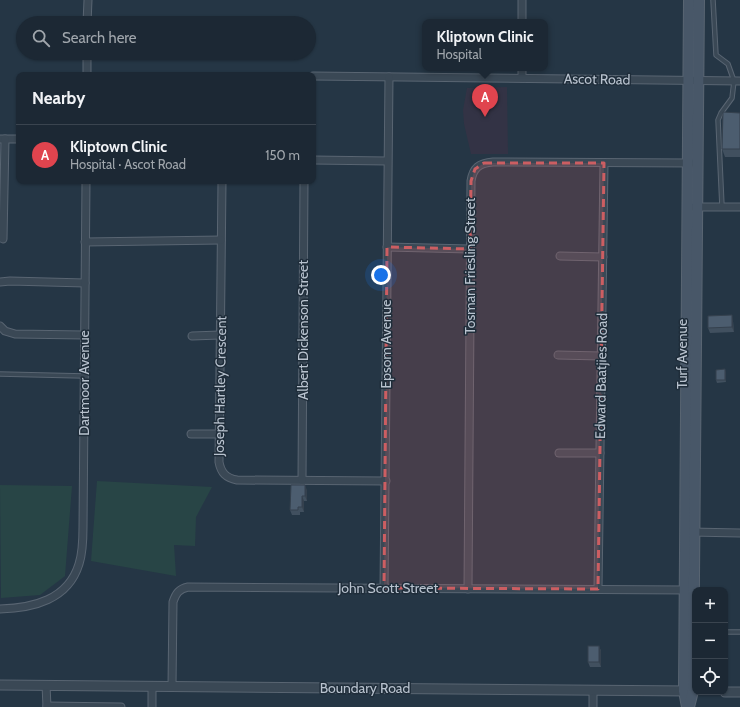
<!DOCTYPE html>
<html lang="en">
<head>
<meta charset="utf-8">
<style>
  :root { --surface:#1c2834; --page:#293440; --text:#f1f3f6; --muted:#a0a6ac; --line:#3a444f; --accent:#95b2f1 }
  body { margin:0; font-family:Cabin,sans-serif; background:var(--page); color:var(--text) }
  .controls { position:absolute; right:12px; bottom:12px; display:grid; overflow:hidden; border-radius:8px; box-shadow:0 1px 3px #0004 }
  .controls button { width:36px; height:36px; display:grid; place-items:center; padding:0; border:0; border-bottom:1px solid var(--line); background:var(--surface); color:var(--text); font:20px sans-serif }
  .you { position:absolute; left:381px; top:275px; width:14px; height:14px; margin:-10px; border:3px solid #fff; border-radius:50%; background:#1a73e8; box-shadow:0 0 0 6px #1a73e833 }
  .badge { display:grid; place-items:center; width:26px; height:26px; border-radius:50%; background:var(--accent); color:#fff; font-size:13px; font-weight:700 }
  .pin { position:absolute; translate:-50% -33px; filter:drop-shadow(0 1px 2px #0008) }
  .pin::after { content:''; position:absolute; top:21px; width:14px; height:12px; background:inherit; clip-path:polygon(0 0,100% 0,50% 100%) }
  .popup { position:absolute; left:422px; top:19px; width:126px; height:52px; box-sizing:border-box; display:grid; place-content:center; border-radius:8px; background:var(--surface); filter:drop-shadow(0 1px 3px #0005); font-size:13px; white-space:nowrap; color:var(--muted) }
  .popup b { font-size:15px; color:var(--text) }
  .popup::after { content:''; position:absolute; left:50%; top:100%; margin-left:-8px; border:8px solid transparent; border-top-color:var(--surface) }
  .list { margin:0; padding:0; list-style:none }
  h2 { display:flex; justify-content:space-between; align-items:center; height:52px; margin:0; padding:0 16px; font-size:17px }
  h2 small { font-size:13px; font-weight:400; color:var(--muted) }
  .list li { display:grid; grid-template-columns:26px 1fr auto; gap:12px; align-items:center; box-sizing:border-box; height:60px; padding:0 16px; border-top:1px solid var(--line) }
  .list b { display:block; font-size:15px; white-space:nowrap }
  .list p { margin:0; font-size:13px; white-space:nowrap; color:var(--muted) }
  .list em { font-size:13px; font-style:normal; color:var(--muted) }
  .icon { flex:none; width:22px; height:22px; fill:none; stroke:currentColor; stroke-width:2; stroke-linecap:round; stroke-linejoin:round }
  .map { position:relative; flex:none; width:740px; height:707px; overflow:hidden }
  .search { position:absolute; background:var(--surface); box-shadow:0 1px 3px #0004; left:16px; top:16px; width:300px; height:44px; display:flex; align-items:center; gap:10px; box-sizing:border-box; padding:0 14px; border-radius:22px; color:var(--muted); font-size:15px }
  .panel { position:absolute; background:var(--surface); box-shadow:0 1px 3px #0004; left:16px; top:72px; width:300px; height:112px; border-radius:8px }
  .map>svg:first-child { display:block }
  .medical { fill:#333345 }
  .green { fill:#284546 }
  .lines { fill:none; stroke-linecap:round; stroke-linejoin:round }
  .service-casing { stroke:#596572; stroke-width:5.5 }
  .minor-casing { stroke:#596572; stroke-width:9 }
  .tertiary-casing { stroke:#596572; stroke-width:11 }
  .secondary-casing { stroke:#596572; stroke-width:12 }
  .service { stroke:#3a4855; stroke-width:3.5 }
  .minor { stroke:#3a4855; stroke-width:7 }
  .tertiary { stroke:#3a4855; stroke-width:9 }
  .secondary { stroke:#485768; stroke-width:10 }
  .wall { fill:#41505f }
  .shaded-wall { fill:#35414e }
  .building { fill:#4c5d6f; stroke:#35414e }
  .marked { fill:#cc5e62; fill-opacity:0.2; stroke:#cc5e62; stroke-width:3; stroke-dasharray:8 5; stroke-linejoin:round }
  .labels { text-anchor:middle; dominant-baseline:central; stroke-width:3; stroke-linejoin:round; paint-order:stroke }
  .street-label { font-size:14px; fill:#b8c2ce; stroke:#1f2d3a }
</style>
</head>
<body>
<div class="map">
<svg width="740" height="707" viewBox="0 0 740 707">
  <rect width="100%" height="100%" fill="#253645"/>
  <path class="medical" d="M507 87 508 154H471L464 124 463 110 467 88Z"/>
  <g class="green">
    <path d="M97 481 212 487 196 517 195 546 174 545 176 576 91 561Z"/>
    <path d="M0 485 72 486 65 576 40 595 1 598Z"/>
  </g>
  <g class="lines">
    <g class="service-casing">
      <g id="service">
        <path d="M713 0 716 55 728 64 734 81 732 98 721 113 718 120 722 207"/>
        <path d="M0 374 84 376"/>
        <path d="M725 632H740"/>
      </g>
    </g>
    <g class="minor-casing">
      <g id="minor">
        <path d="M522 0V22"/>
        <path d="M87 23 88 0"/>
        <path d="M522 68V78"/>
        <path d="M87 75V53"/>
        <path d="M313 76 740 81"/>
        <path d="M0 139H19"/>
        <path d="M313 160 387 161"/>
        <path d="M222 181 219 462C221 473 226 478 237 480L386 481"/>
        <path d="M694 207H740"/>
        <path d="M3 239 5 139"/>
        <path d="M85 242 221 240"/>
        <path d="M387 247 470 249"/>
        <path d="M560 256 603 257"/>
        <path d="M0 282 10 281 85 283"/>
        <path d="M0 326 5 331 15 334 84 335"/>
        <path d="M192 336 220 335"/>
        <path d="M558 355 601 356"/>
        <path d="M191 434H219"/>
        <path d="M559 453H600"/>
        <path d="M302 480 304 181"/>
        <path d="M691 532 740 533"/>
        <path d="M384 588 389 77"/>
        <path d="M468 589 471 181C473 168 479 163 493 162L692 163"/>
        <path d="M598 589 604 163"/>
        <path d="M0 609C33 608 68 600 79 564 83 552 83 539 83 527L86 181"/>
        <path d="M46 685 47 707"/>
        <path d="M152 686V707"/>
        <path d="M172 686 173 602C176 593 179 589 188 587L689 590"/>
        <path d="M593 690V707"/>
        <path d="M47 706 121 707"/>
      </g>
    </g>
    <g class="tertiary-casing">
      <g id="tertiary">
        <path d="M0 685 691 691"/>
        <path d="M725 692H740"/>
      </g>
    </g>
    <g class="secondary-casing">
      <g id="secondary">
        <path d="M687 707 684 691 689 0"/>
        <path d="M689 707 693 691 699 0"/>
      </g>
    </g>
    <use href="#service" class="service"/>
    <use href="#minor" class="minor"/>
    <use href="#tertiary" class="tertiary"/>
    <use href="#secondary" class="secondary"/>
  </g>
  <g class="wall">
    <path d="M740 113V157H725L722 149Z"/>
    <path d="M733 321 734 332 710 333 708 328Z"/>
    <path d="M726 372V382L717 383 716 380Z"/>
    <path d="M307 490V501H304V512H300V515H292L290 510Z"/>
    <path d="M599 646 601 651V667H590L588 662Z"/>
  </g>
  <g class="shaded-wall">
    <path d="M732 315 733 321 734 332 732 327Z"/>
    <path d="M725 369 726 372V382L725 380Z"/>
    <path d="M305 485 307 490V501L305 496Z"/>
    <path d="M302 496 304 501V512L302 507Z"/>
    <path d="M599 646 601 651V667L599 662Z"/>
  </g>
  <g class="building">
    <path d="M723 112 740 113V149H722Z"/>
    <path d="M732 315V327L708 328V316Z"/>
    <path d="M725 369V380H716V370Z"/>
    <path d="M291 485H305V496H302V507H298V510H290Z"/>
    <rect x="588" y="646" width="11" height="16"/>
  </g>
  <path class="marked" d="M484 163H604L598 589 384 588 387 247 470 249 471 181 475 169Z"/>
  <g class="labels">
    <g class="street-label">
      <text transform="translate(597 79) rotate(1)">Ascot Road</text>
      <text transform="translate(470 266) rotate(-90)">Tosman Friesling Street</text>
      <text transform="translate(303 330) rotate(-90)">Albert Dickenson Street</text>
      <text transform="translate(386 344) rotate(-90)">Epsom Avenue</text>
      <text transform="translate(682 354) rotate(-90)">Turf Avenue</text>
      <text transform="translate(601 376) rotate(-89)">Edward Baatjies Road</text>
      <text transform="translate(84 383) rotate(-90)">Dartmoor Avenue</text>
      <text transform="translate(220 386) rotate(-89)">Joseph Hartley Crescent</text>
      <text x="388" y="588">John Scott Street</text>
      <text x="365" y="688">Boundary Road</text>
    </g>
  </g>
</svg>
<div class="controls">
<button>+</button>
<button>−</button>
<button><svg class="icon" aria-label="locate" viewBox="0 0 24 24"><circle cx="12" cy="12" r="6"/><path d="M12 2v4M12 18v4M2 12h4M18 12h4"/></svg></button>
</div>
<div class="you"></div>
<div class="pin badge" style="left:485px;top:117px;background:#e0444e">A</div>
<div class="popup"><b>Kliptown Clinic</b>Hospital</div>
<div class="search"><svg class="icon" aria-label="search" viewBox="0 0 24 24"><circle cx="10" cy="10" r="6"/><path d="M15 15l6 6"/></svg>Search here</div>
<section class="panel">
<h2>Nearby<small></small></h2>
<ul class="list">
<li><span class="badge" style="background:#e0444e">A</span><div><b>Kliptown Clinic</b><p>Hospital · Ascot Road</p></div><em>150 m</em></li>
</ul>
</section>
</div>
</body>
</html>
